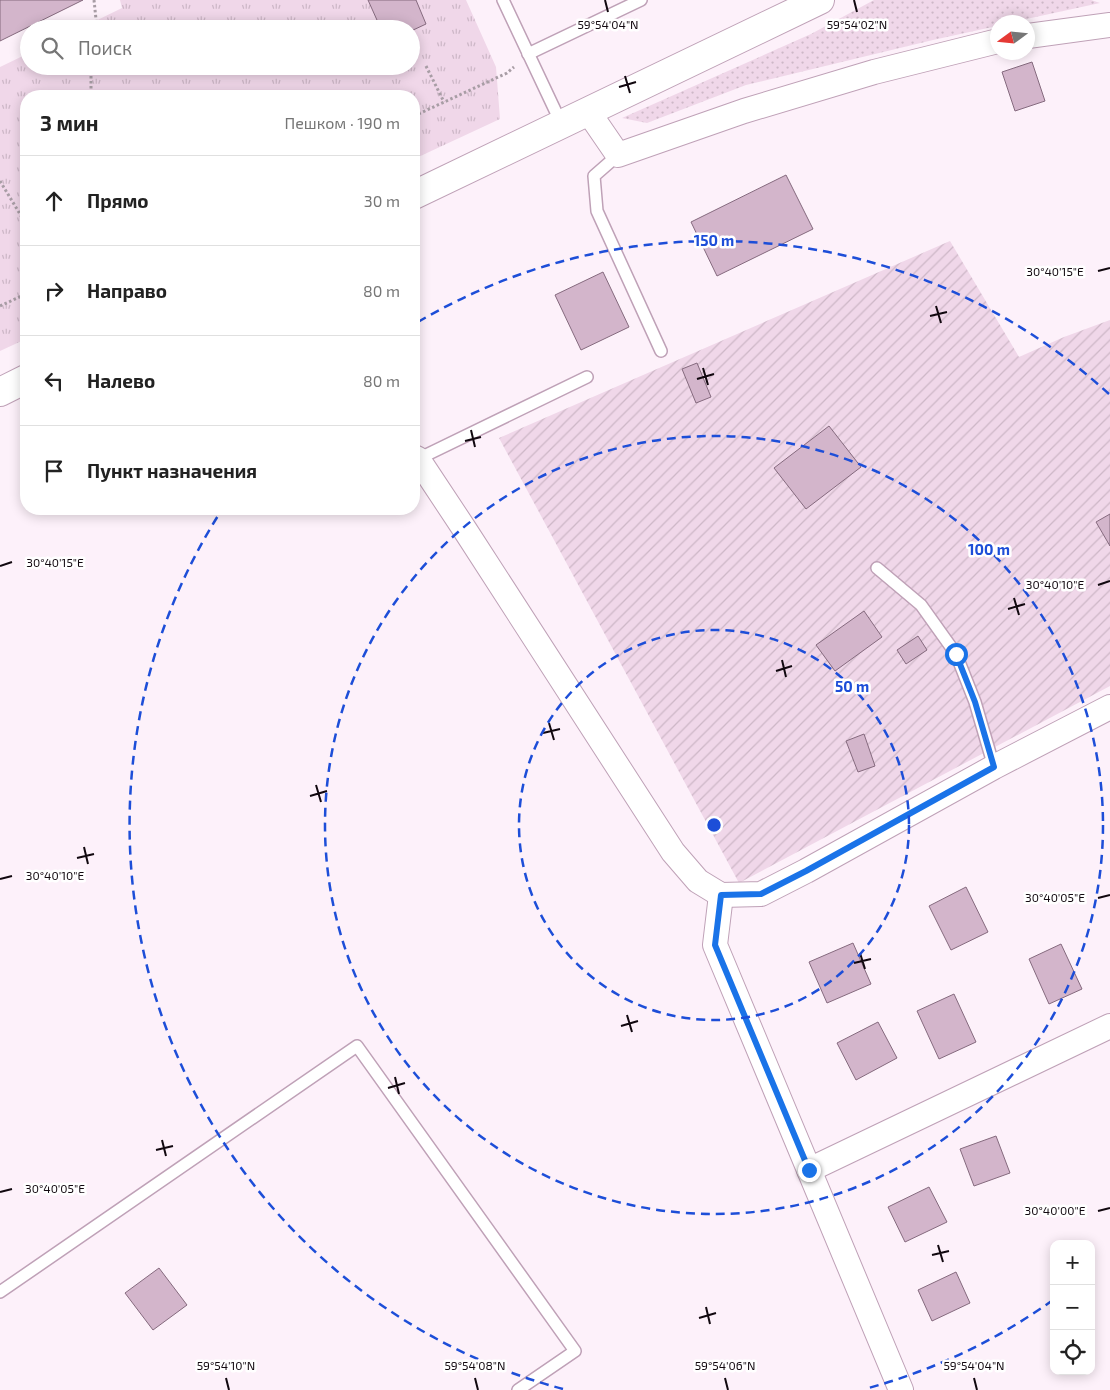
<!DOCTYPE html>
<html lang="ru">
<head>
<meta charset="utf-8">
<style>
  :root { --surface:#fff; --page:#f2f2f2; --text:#222; --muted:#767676; --line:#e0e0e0 }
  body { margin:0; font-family:"Exo 2",sans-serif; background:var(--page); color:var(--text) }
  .controls { position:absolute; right:15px; bottom:15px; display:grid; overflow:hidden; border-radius:10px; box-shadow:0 2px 12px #0003 }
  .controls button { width:45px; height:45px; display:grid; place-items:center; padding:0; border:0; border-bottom:1px solid var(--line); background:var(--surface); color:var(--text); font:25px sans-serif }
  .compass { position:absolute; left:990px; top:15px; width:45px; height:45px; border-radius:50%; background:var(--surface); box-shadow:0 2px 12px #0003; rotate:255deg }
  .stop { position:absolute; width:15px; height:15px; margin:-11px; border:4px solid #1a73e8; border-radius:50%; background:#fff }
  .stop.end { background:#1a73e8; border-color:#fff; box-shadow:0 1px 5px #0008 }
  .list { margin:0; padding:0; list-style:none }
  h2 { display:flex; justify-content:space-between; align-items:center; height:65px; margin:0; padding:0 20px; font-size:21px }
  h2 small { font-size:16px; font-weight:400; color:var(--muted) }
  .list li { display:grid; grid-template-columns:32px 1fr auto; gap:15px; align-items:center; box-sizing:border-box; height:90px; padding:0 20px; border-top:1px solid var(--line) }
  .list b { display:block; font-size:19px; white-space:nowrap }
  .list em { font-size:16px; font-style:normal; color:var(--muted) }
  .icon { flex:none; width:28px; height:28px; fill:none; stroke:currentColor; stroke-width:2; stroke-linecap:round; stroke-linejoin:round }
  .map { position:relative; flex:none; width:1110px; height:1390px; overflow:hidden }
  .search { position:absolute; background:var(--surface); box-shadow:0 2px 12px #0003; left:20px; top:20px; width:400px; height:55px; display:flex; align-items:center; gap:12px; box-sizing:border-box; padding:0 18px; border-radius:28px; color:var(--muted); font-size:19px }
  .panel { position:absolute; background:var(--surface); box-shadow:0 2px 12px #0003; left:20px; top:90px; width:400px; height:425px; border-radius:20px }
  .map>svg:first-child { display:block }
  .grass { fill:url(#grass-dots) }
  .park { fill:url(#park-tufts) }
  .garden { fill:url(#garden-furrows) }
  .building { fill:#d3b5cb; stroke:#856a7e }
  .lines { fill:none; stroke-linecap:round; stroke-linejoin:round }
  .service-casing { stroke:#bfa1b7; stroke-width:14 }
  .minor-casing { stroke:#bfa1b7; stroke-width:26 }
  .secondary-casing { stroke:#bfa1b7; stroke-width:30 }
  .path { stroke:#a89da5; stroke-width:3; stroke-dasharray:2.5 2.5; stroke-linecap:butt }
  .service { stroke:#fff; stroke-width:11 }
  .minor { stroke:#fff; stroke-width:24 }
  .secondary { stroke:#fff; stroke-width:28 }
  .route { stroke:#1a73e8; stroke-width:6 }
  .ticks { fill:none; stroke:#11080f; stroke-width:2 }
  .ring { fill:none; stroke:#1d4ed8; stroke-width:2.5; stroke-dasharray:9 6 }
  .ticks-label { font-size:12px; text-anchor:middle; fill:#11080f; stroke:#fff; stroke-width:5; stroke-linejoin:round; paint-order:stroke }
  .centre { fill:#1d4ed8; stroke:#fff; stroke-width:2.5 }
  .ring-label { font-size:15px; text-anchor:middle; font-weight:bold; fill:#1d4ed8; stroke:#fff; stroke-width:5; stroke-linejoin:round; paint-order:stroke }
</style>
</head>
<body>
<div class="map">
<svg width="1110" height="1390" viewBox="0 0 1110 1390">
  <defs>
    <pattern id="grass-dots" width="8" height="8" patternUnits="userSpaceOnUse" patternTransform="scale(1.25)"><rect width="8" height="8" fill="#f0d7e9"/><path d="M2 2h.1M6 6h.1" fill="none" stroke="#cdb7c7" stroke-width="1.8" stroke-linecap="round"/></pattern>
    <pattern id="park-tufts" width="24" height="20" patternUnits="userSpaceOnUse" patternTransform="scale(1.25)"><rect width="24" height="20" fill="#f0d7e9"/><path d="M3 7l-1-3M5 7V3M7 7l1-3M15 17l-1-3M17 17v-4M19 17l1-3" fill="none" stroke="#cdb7c7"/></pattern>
    <pattern id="garden-furrows" width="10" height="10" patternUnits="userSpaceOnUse" patternTransform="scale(1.25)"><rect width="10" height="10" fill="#f0d7e9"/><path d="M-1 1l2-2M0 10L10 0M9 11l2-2" fill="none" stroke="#cdb7c7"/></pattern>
  </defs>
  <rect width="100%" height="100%" fill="#fdf1fa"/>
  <path class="grass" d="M874 0H1091L1100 3 1012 22H998L997 26 933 40 746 85 647 123 622 118 811 34Z"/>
  <path class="park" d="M120 0H466L496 67 500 119 414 159V96H26V339L0 351V67L29 53V66H411V29H79L122 8Z"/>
  <path class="garden" d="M950 241 1019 357 1064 337 1110 320V686L739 883 499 438Z"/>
  <g class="building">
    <path d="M0 0H83L0 41Z"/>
    <path d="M368 0H416L426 24 411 31V29H381Z"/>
    <path d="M1032 62 1045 101 1015 111 1002 72Z"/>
    <path d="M786 175 813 229 717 276 691 222Z"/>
    <path d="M603 272 629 327 581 350 555 295Z"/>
    <path d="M697 363 711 397 696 403 682 369Z"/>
    <path d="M829 426 861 467 806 509 774 468Z"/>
    <path d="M1110 514V546L1096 522Z"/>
    <path d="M864 611 882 637 835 671 816 645Z"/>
    <path d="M918 636 927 650 906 664 897 650Z"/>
    <path d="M864 734 875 766 858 772 846 741Z"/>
    <path d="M966 887 988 932 951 950 929 906Z"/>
    <path d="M853 943 871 984 827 1003 809 962Z"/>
    <path d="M1061 944 1082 989 1049 1004 1029 959Z"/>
    <path d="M954 994 976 1042 939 1059 917 1011Z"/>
    <path d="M878 1022 897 1058 856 1080 837 1043Z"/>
    <path d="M996 1136 1010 1173 974 1186 960 1149Z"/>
    <path d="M929 1187 947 1222 905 1242 888 1207Z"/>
    <path d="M159 1268 187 1305 153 1330 125 1293Z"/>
    <path d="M956 1272 970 1303 932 1321 918 1290Z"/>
  </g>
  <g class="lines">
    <g class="service-casing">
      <g id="service">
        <path d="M503 0 562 125"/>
        <path d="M528 54 641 0"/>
        <path d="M618 155 594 176 597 211 661 351"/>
        <path d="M418 459 587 377"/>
        <path d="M877 568 921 605 956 654 975 702 994 767"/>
        <path d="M0 1292 357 1046 575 1351 518 1390"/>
      </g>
    </g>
    <g class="minor-casing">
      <g id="minor">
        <path d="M1028 36 1110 25"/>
        <path d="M590 111 594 120 618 155 744 111 874 72 998 41"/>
        <path d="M414 457 418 459 465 530 673 852 698 881 721 895 761 894 806 871 994 767 1110 707"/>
        <path d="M721 895 715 945 901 1390"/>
        <path d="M809 1170 1110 1026"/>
      </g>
    </g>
    <g class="secondary-casing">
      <g id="secondary">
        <path d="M414 195 820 0"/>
        <path d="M0 392 26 379"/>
      </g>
    </g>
    <g class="path">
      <path d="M94 0 97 29"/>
      <path d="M91 66V96"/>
      <path d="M426 66 444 102"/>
      <path d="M414 116 507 73 514 67"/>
      <path d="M0 181 26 224"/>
      <path d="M0 306 26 294"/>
    </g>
    <use href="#service" class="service"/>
    <use href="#minor" class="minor"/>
    <use href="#secondary" class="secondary"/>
  </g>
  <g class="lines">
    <path class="route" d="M809 1170 715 945 721 895 761 894 806 871 994 767 975 702 956 654"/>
  </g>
  <path class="ticks" d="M605 0 608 12M854 0 857 12M625 76 630 93M619 87 636 82M1098 271 1110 268M936 306 941 323M930 316 947 312M703 368 708 385M697 379 714 374M471 430 475 447M465 441 481 437M0 566 12 562M1098 585 1110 581M1014 598 1019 615M1008 609 1025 604M782 660 786 677M776 671 792 666M549 723 554 740M543 733 560 729M316 785 321 802M310 796 327 791M84 847 88 864M77 858 94 854M0 879 12 876M1098 898 1110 895M860 953 865 969M854 963 871 959M627 1015 632 1032M621 1026 638 1021M395 1077 399 1094M388 1088 405 1083M162 1140 166 1156M156 1150 173 1146M0 1192 12 1189M1098 1211 1110 1208M938 1245 943 1262M932 1255 949 1251M706 1307 710 1324M699 1318 716 1313M226 1378 229 1390M475 1378 478 1390M725 1378 728 1390M974 1378 977 1390"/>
  <g class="ring">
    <circle cx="714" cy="825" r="195"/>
    <circle cx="714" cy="825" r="389"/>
    <path d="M1053 1300A584 584 0 0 1 865 1389M563 1389A584 584 0 0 1 221 511M418 322A584 584 0 0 1 1109 394"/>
  </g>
  <g class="ticks-label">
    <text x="608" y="29">59°54'04"N</text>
    <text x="857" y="29">59°54'02"N</text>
    <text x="1055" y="276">30°40'15"E</text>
    <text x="55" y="567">30°40'15"E</text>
    <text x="1055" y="589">30°40'10"E</text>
    <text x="55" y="880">30°40'10"E</text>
    <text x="1055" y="902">30°40'05"E</text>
    <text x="55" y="1193">30°40'05"E</text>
    <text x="1055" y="1215">30°40'00"E</text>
    <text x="226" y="1370">59°54'10"N</text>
    <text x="475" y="1370">59°54'08"N</text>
    <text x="725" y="1370">59°54'06"N</text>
    <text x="974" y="1370">59°54'04"N</text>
  </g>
  <circle cx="714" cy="825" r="8" class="centre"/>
  <g class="ring-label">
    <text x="714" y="246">150 m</text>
    <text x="989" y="555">100 m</text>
    <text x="852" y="692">50 m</text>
  </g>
</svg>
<div class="controls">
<button>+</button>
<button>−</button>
<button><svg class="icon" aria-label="locate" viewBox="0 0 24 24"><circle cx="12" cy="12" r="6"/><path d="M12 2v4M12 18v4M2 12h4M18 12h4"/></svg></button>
</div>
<svg class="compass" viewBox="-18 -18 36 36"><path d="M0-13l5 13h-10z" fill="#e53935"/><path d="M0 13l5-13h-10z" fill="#767676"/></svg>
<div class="stop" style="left:956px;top:654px"></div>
<div class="stop end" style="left:809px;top:1170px"></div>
<div class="search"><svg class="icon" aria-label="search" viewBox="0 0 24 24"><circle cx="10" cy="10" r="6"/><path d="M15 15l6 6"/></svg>Поиск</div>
<section class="panel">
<h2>3 мин<small>Пешком · 190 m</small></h2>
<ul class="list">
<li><svg class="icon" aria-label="ahead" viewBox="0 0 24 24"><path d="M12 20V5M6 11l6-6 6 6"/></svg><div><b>Прямо</b></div><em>30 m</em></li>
<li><svg class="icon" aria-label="right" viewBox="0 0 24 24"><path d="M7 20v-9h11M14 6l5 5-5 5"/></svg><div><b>Направо</b></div><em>80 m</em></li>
<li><svg class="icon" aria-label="left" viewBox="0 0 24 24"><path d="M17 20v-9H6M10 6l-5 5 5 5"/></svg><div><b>Налево</b></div><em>80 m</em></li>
<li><svg class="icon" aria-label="arrive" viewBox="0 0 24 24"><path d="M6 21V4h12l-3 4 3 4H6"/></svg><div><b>Пункт назначения</b></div></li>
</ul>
</section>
</div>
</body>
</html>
